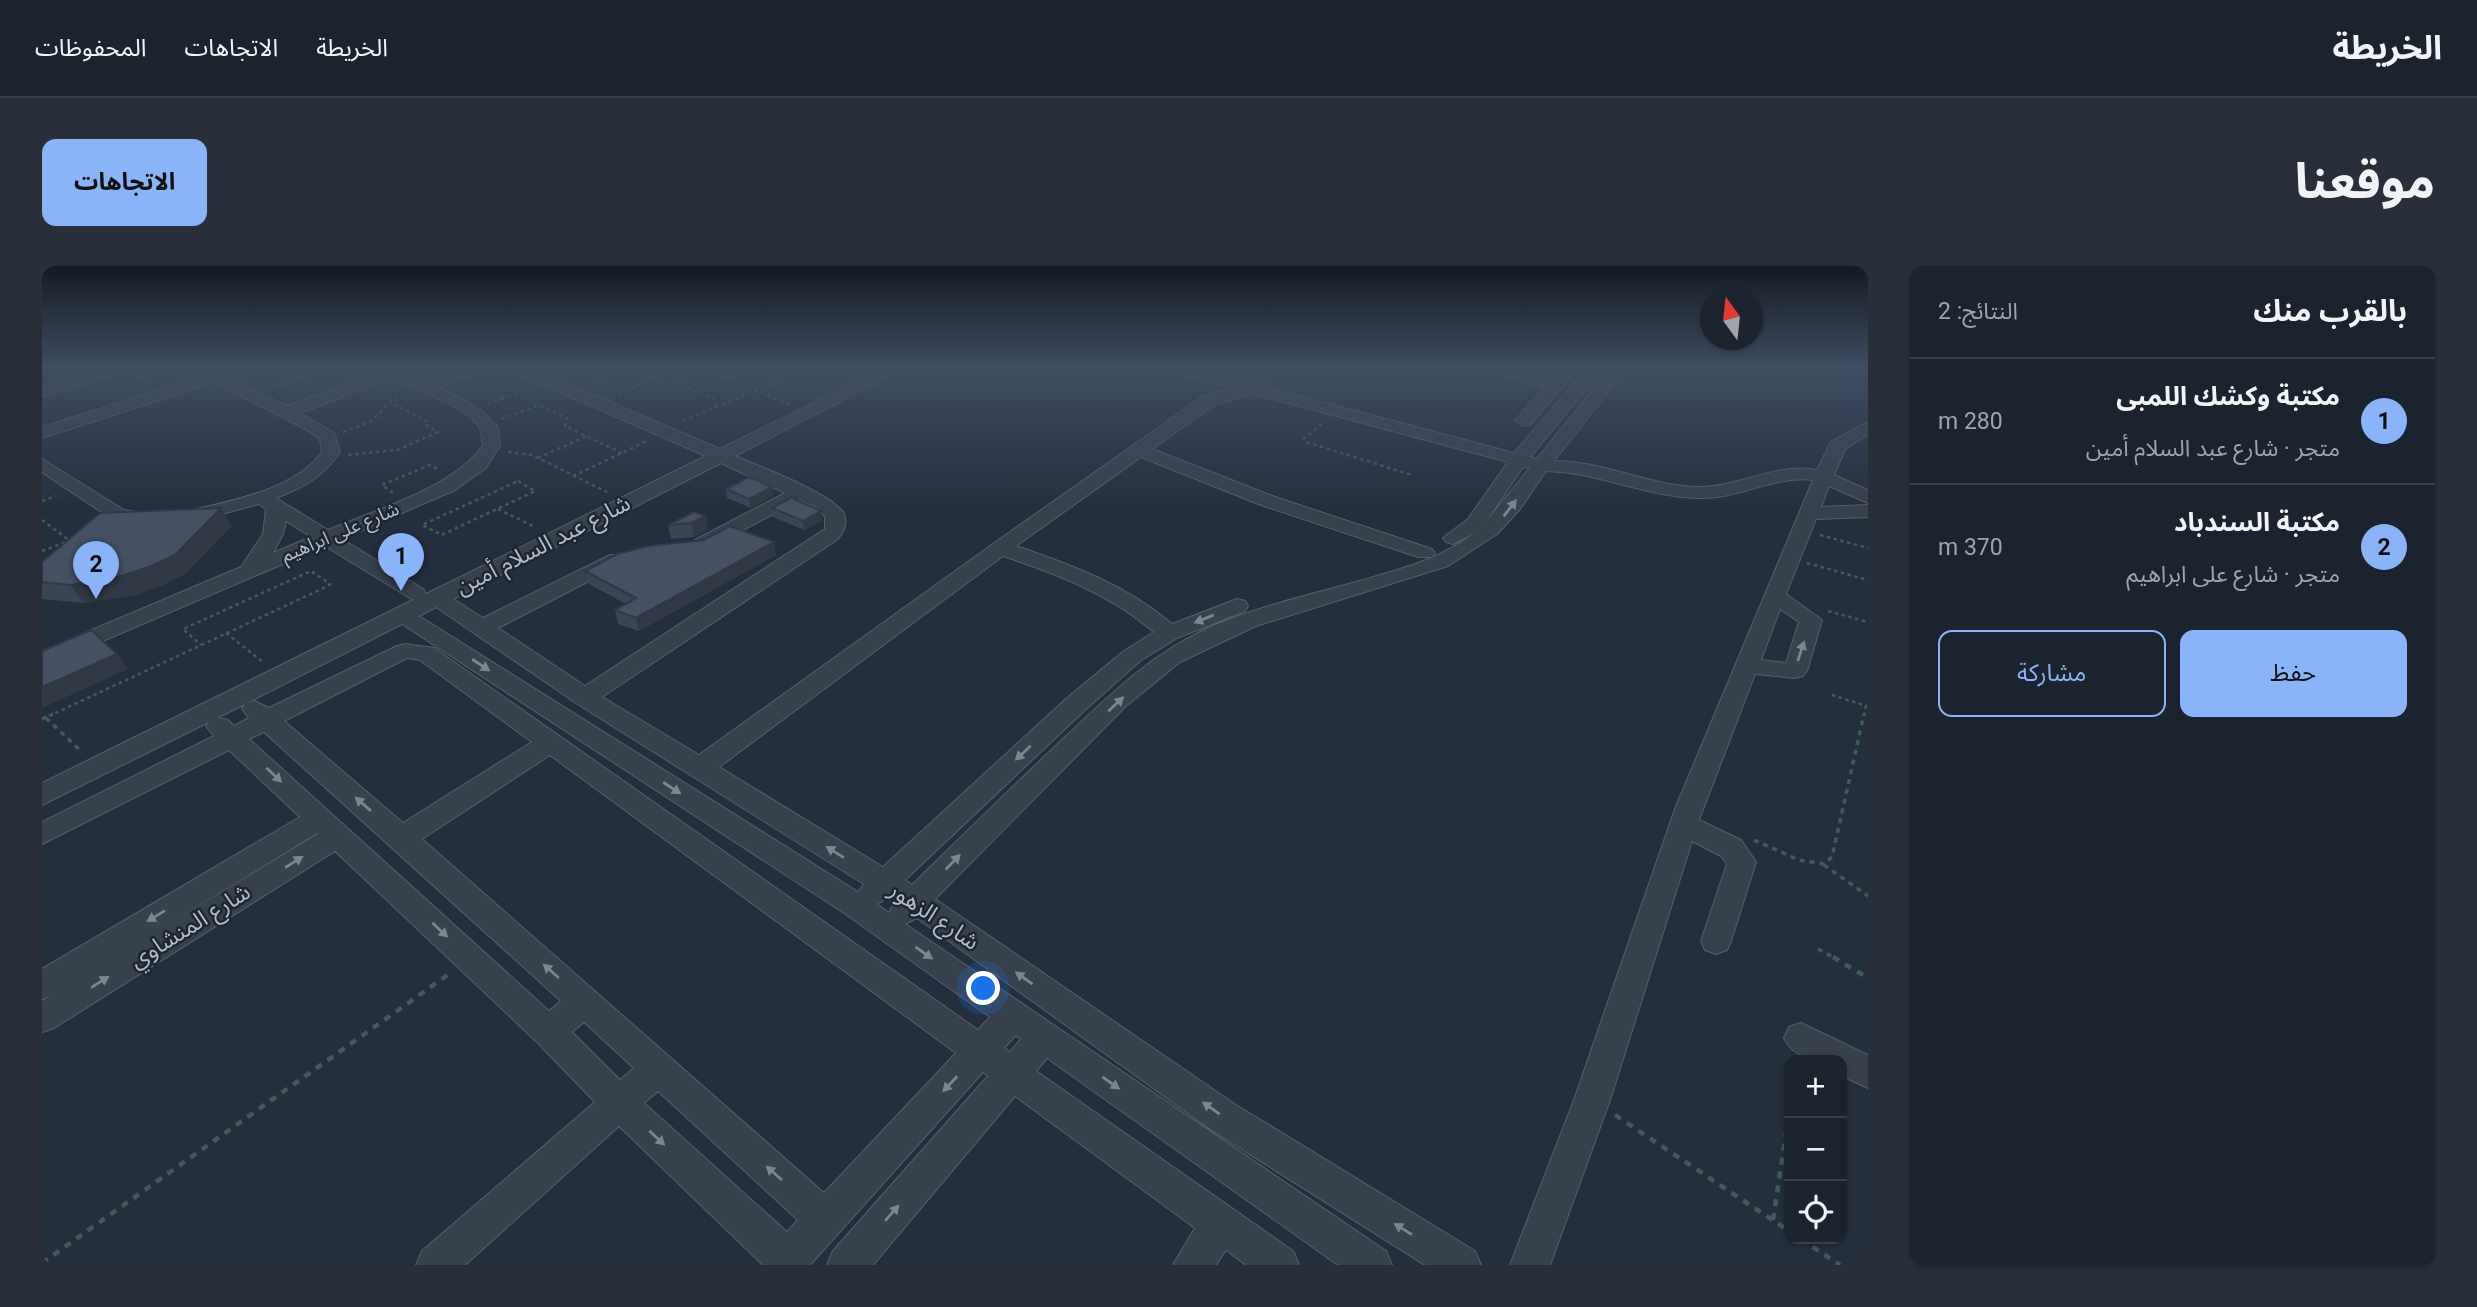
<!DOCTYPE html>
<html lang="ar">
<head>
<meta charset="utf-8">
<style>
  :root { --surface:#1b232e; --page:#282f3a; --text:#f1f3f6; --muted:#a0a4aa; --line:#39404a; --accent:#8ab4f8 }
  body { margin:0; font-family:Roboto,"Noto Sans Arabic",sans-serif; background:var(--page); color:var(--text); direction:rtl }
  .controls { position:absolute; right:21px; bottom:21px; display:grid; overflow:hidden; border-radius:14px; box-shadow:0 2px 5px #0004 }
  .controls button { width:63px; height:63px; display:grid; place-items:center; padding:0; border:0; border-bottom:2px solid var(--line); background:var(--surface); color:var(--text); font:35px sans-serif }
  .compass { position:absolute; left:1658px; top:21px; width:63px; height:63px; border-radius:50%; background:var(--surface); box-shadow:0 2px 5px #0004; rotate:345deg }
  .you { position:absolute; left:942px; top:723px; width:24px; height:24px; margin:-18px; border:5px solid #fff; border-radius:50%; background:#1a73e8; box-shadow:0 0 0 10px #1a73e833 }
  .badge { display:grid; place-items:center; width:46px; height:46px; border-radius:50%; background:var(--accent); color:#111; font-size:23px; font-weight:700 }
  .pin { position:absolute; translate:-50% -58px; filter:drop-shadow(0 2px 4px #0008) }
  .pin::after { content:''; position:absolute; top:37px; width:24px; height:21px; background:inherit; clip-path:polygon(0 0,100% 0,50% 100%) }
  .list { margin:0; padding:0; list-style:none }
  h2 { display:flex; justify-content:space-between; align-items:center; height:91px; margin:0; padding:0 28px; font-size:30px }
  h2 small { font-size:23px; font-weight:400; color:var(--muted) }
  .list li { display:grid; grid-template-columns:46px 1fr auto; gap:21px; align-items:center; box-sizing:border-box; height:126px; padding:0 28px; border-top:2px solid var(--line) }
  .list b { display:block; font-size:26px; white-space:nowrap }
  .list p { margin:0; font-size:23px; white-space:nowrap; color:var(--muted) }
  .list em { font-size:23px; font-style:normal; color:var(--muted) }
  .actions { display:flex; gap:14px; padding:21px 28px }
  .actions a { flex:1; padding:16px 0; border:2px solid var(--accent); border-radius:14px; text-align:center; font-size:24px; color:var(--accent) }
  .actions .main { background:var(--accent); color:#111 }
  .icon { flex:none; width:38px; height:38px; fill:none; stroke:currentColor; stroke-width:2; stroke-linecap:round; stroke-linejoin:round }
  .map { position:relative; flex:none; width:1826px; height:999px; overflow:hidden; direction:ltr; border-radius:14px }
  header { display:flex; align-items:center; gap:42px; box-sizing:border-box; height:98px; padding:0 35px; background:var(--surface); border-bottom:2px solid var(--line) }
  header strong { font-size:33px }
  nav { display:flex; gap:38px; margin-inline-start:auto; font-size:24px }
  .intro { display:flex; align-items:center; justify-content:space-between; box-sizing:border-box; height:168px; padding:0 42px }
  h1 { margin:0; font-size:49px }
  .button { padding:18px 32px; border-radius:14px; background:var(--accent); color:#111; font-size:24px; font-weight:700 }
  main { display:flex; gap:42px; padding:0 42px }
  aside { flex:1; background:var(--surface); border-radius:14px; box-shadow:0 2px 5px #0004 }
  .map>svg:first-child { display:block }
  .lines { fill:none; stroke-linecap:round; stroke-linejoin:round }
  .minor-casing { stroke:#565f6c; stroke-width:2 }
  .path-far2 { stroke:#44595c; stroke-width:2.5; stroke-dasharray:3.5 3.5; stroke-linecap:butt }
  .path-far1 { stroke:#44595c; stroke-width:3.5; stroke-dasharray:5 5; stroke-linecap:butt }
  .path { stroke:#44595c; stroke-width:4.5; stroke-dasharray:7 7; stroke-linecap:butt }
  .minor { fill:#38414e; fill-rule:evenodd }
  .wall { fill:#3b4654 }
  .shaded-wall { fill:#303945 }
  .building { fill:#455162; stroke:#303945; stroke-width:2 }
  .oneway { fill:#7c8592 }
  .labels { text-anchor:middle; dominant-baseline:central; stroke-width:5; stroke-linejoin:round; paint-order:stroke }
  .far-street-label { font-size:19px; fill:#b4bcc9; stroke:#1d2633 }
  .street-label { font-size:23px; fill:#b4bcc9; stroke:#1d2633 }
</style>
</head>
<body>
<header>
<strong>الخريطة</strong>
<nav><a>الخريطة</a><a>الاتجاهات</a><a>المحفوظات</a></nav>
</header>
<div class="intro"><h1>موقعنا</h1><a class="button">الاتجاهات</a></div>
<main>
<aside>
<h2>بالقرب منك<small>النتائج: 2</small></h2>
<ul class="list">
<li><span class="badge">1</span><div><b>مكتبة وكشك اللمبى</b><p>متجر · شارع عبد السلام أمين</p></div><em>280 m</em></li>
<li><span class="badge">2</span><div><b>مكتبة السندباد</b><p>متجر · شارع على ابراهيم</p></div><em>370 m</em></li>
</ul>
<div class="actions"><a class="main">حفظ</a><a>مشاركة</a></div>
</aside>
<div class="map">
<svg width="1826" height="999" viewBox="0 0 1826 999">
  <rect width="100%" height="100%" fill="#242f3e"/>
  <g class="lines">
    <g class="minor-casing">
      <g id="minor">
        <path d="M61 103H86L84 106 0 131V121Z"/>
        <path d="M183 103H198V108L188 112 245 140 334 108 328 103H350L382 115 418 103H441L439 106 396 121 439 144 456 162 458 179 444 202 413 224 300 273 381 323 384 328 664 190 472 106 470 103H491L678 183 840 103H860L693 190C716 200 792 228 802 248 806 258 801 266 796 273L560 431 657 489 951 278 1160 131 1191 122 1131 106 1129 103H1155L1204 116 1220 103H1237L1219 120 1472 187 1545 103H1561L1488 191 1495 193 1568 103H1584L1512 195C1560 195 1606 219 1654 221 1696 222 1734 196 1775 204L1789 176 1826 156V168L1803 183 1792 209 1826 224V237L1787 220 1779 241 1826 239V251L1774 253 1744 328 1780 354 1765 405 1761 410 1753 412 1713 408 1657 554 1699 574 1714 596 1689 675 1685 684 1674 688 1663 684 1659 675 1685 598 1679 590 1650 575 1568 834 1508 999H1468L1532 834 1633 543 1771 214C1733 209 1697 233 1659 232 1606 232 1557 206 1504 205L1478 243 1455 268 1406 300 1214 360 1138 396 1084 440 893 633 1194 839 1433 985 1439 999H1383L1168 863 875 652 863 658 1344 985 1350 999H1296L1005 792 994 805 1251 985 1257 999H1204L1184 984 1174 999H1131L1153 962 973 830 831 999H785L791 985 946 810 941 806 768 999H721L577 860 423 999H374L380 985 553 836 495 776 293 585 12 762 0 766V735L8 730 0 733V703L258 551 187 484 0 578V556L172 470 164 460 167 456 0 539V517L371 334 283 280 0 401V385L199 301 221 268 224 243 217 238 146 257 139 255 136 251 139 247C182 236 253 225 280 186L278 173 267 165 173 116 0 172V161ZM348 113C371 122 427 140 438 163 440 167 440 175 441 179 413 221 333 244 286 264L234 232C261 222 282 210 298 186L292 167 258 147ZM1209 127 1466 196 1426 253 1401 272 1404 276 1411 278 1432 267C1398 294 1355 304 1314 316 1263 330 1210 342 1162 364 1104 392 1066 431 1020 474 969 522 920 570 870 619L863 614 1043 444 1098 395 1135 372 1203 345 1206 340 1203 335 1195 333 1130 358C1084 319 1030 299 974 280L1099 191 1219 239 1376 291H1390L1393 287 1390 283 1233 231 1110 183 1172 139ZM679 197 743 227 653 274 650 278 653 282H667L758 234 776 242 783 251V263L543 420 456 362 582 297 585 293 582 289H568L441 352 411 333ZM1481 201 1488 202 1442 258 1443 257ZM244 255 269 271 231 287 241 268ZM961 290C1015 308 1068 328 1112 366L1082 385 1025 432 841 601 677 501ZM394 341 534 437 822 618 816 626 377 350ZM1738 343 1757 356 1744 397 1719 394ZM360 358 805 649 948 751 936 764 392 382 363 378 355 380 227 442 212 435 205 437ZM365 392 378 394 490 476 361 557 242 455ZM203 438 200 443 207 452 192 460 186 454 175 452ZM222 466 519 735 507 745 207 473ZM508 489 914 787 782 927 380 573ZM275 567 276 568 107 670ZM845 632 852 637 847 647 835 638ZM542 756 592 802 578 814 530 766ZM974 769 979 773 968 786 962 782ZM616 825 756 954 745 966 602 837Z"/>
        <path d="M1445 103H1471L1510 113 1519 103H1535L1488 159 1482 160 1473 155 1503 121 1447 106Z"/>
        <path d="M0 193 82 244 115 249 118 253 108 259 70 253 0 206Z"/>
        <path d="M1759 757 1826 789V822L1800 810V794C1777 794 1753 795 1742 772L1747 761Z"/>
      </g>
    </g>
    <g class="path-far2">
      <path d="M239 103 234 106 249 113"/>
      <path d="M591 103 614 112"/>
      <path d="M685 103 675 109 690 113 711 103"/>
      <path d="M789 103 804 108"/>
      <path d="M0 107 15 103"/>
      <path d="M528 107 539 103"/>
      <path d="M625 108 645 116 644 122 673 133 674 140"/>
      <path d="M260 111 274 118"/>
      <path d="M94 112 101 111 110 116"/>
      <path d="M731 115 724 109 738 103"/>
      <path d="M549 117 583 103"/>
      <path d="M232 121 282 103"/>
      <path d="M712 124 747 138"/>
      <path d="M577 128 636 103"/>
      <path d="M446 138 485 123"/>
      <path d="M459 153 497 139 526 153 523 160 580 187"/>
      <path d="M641 155 755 107 744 103"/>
      <path d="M1280 158 1262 172 1264 176 1370 209"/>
      <path d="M301 166 328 156 357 128"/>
      <path d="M466 186 490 189 565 226"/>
      <path d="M306 189 355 184 396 166 382 158 384 154 349 137"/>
      <path d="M496 192 544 170"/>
      <path d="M531 210 605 175"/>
      <path d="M476 215 493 225 400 269 380 259Z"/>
      <path d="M351 227 340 219 388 199 396 203"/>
      <path d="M0 235 14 230"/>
      <path d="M456 243 493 261"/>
      <path d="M0 254 28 275"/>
      <path d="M1778 269 1826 282"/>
      <path d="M0 285 27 275"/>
      <path d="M1765 297 1826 314"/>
      <path d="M1786 345 1826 356"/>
      <path d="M184 367 221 396"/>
      <path d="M1790 429 1825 440"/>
      <path d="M7 450 286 320 288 318 269 305 141 363 159 379"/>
      <path d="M1822 450 1824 440"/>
    </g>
    <g class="path-far1">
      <path d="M4 452 40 486"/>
      <path d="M0 453 11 448"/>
      <path d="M1712 574 1757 594 1782 598 1790 591 1822 448"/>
      <path d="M1782 599 1826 630"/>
      <path d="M1776 683 1794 693"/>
    </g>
    <g class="path">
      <path d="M1791 691 1826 712"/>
      <path d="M1573 849 1747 965"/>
      <path d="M1731 954 1747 847"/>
      <path d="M1759 973 1798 999"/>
      <path d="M0 997 407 708"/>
    </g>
    <use href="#minor" class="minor"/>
  </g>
  <g class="wall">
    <path d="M684 223 731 230 709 242 685 232Z"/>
    <path d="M755 231V234L780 255 762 264 731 251 730 242Z"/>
    <path d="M179 242 189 260 144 307 121 319 93 329 42 337 0 333V296Z"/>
    <path d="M664 250 666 264 652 271 629 273 626 259Z"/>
    <path d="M734 289 597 365 576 358 573 344 584 338 547 318 543 305Z"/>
  </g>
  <g class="shaded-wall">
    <path d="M730 221 731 230 709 242 707 233Z"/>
    <path d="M179 242 189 260 144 307 121 319 93 329 42 337 28 319Z"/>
    <path d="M779 245 780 255 762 264 761 255Z"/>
    <path d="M664 250 666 264 652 271 649 257Z"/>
    <path d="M732 276 734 289 597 365 594 352Z"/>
    <path d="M75 388 86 403 0 442V421Z"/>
  </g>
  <g class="building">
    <path d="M707 211 730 221 707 233 684 223Z"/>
    <path d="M752 230 755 231 752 233 779 245 761 255 730 242Z"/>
    <path d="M179 242 133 289 109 300 80 310 28 319 0 316V296L58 247Z"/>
    <path d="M652 246 664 250 649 257 626 259Z"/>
    <path d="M688 260 732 276 594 352 573 344 594 332 543 305 575 288 606 280 662 274Z"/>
    <path d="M49 364 75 388 0 421V385Z"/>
  </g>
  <defs><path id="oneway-solid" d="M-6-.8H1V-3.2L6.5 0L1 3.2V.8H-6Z" transform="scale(1.75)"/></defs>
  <g class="oneway">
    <use href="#oneway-solid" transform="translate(1468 242) rotate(-53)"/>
    <use href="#oneway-solid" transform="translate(1162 353) rotate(158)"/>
    <use href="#oneway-solid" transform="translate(1759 385) rotate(-72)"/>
    <use href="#oneway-solid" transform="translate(439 399) rotate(33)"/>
    <use href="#oneway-solid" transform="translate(1074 438) rotate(-43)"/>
    <use href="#oneway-solid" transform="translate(981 487) rotate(137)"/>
    <use href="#oneway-solid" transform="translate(232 509) rotate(43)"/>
    <use href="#oneway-solid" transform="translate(630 522) rotate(33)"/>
    <use href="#oneway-solid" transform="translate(321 538) rotate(-139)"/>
    <use href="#oneway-solid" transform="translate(793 586) rotate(-148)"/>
    <use href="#oneway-solid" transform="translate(252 596) rotate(-32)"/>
    <use href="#oneway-solid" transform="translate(911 596) rotate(-46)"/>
    <use href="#oneway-solid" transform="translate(114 650) rotate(149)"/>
    <use href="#oneway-solid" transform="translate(398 664) rotate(43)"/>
    <use href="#oneway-solid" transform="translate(882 687) rotate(35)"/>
    <use href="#oneway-solid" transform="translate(509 705) rotate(-138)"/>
    <use href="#oneway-solid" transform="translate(982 712) rotate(-145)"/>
    <use href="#oneway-solid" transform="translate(58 716) rotate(-32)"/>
    <use href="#oneway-solid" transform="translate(1069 817) rotate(35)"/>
    <use href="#oneway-solid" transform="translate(908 818) rotate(133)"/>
    <use href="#oneway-solid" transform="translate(1169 842) rotate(-145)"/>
    <use href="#oneway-solid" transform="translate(615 872) rotate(43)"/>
    <use href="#oneway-solid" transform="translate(732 907) rotate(-138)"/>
    <use href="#oneway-solid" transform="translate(850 947) rotate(-49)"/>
    <use href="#oneway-solid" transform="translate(1361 963) rotate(-148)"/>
  </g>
  <linearGradient id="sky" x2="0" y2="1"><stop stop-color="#141a22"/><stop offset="0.42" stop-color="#3f4d63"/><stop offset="1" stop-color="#3f4d63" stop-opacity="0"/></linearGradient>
  <rect width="1826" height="243" fill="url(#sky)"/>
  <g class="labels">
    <g class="far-street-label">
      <text transform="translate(298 266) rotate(-23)">شارع على ابراهيم</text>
    </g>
    <g class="street-label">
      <text transform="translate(501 279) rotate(-27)">شارع عبد السلام أمين</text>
      <text transform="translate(892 650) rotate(34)">شارع الزهور</text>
      <text transform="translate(148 660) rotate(-32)">شارع المنشاوي</text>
    </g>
  </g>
</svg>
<div class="controls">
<button>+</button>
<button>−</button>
<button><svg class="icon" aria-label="locate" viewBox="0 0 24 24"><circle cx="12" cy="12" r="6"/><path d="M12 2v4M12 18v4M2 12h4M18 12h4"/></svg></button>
</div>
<svg class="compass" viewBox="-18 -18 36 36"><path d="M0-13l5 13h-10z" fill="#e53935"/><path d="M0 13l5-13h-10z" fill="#a0a4aa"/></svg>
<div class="you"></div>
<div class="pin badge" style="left:359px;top:325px">1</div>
<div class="pin badge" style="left:54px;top:333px">2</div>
</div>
</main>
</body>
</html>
